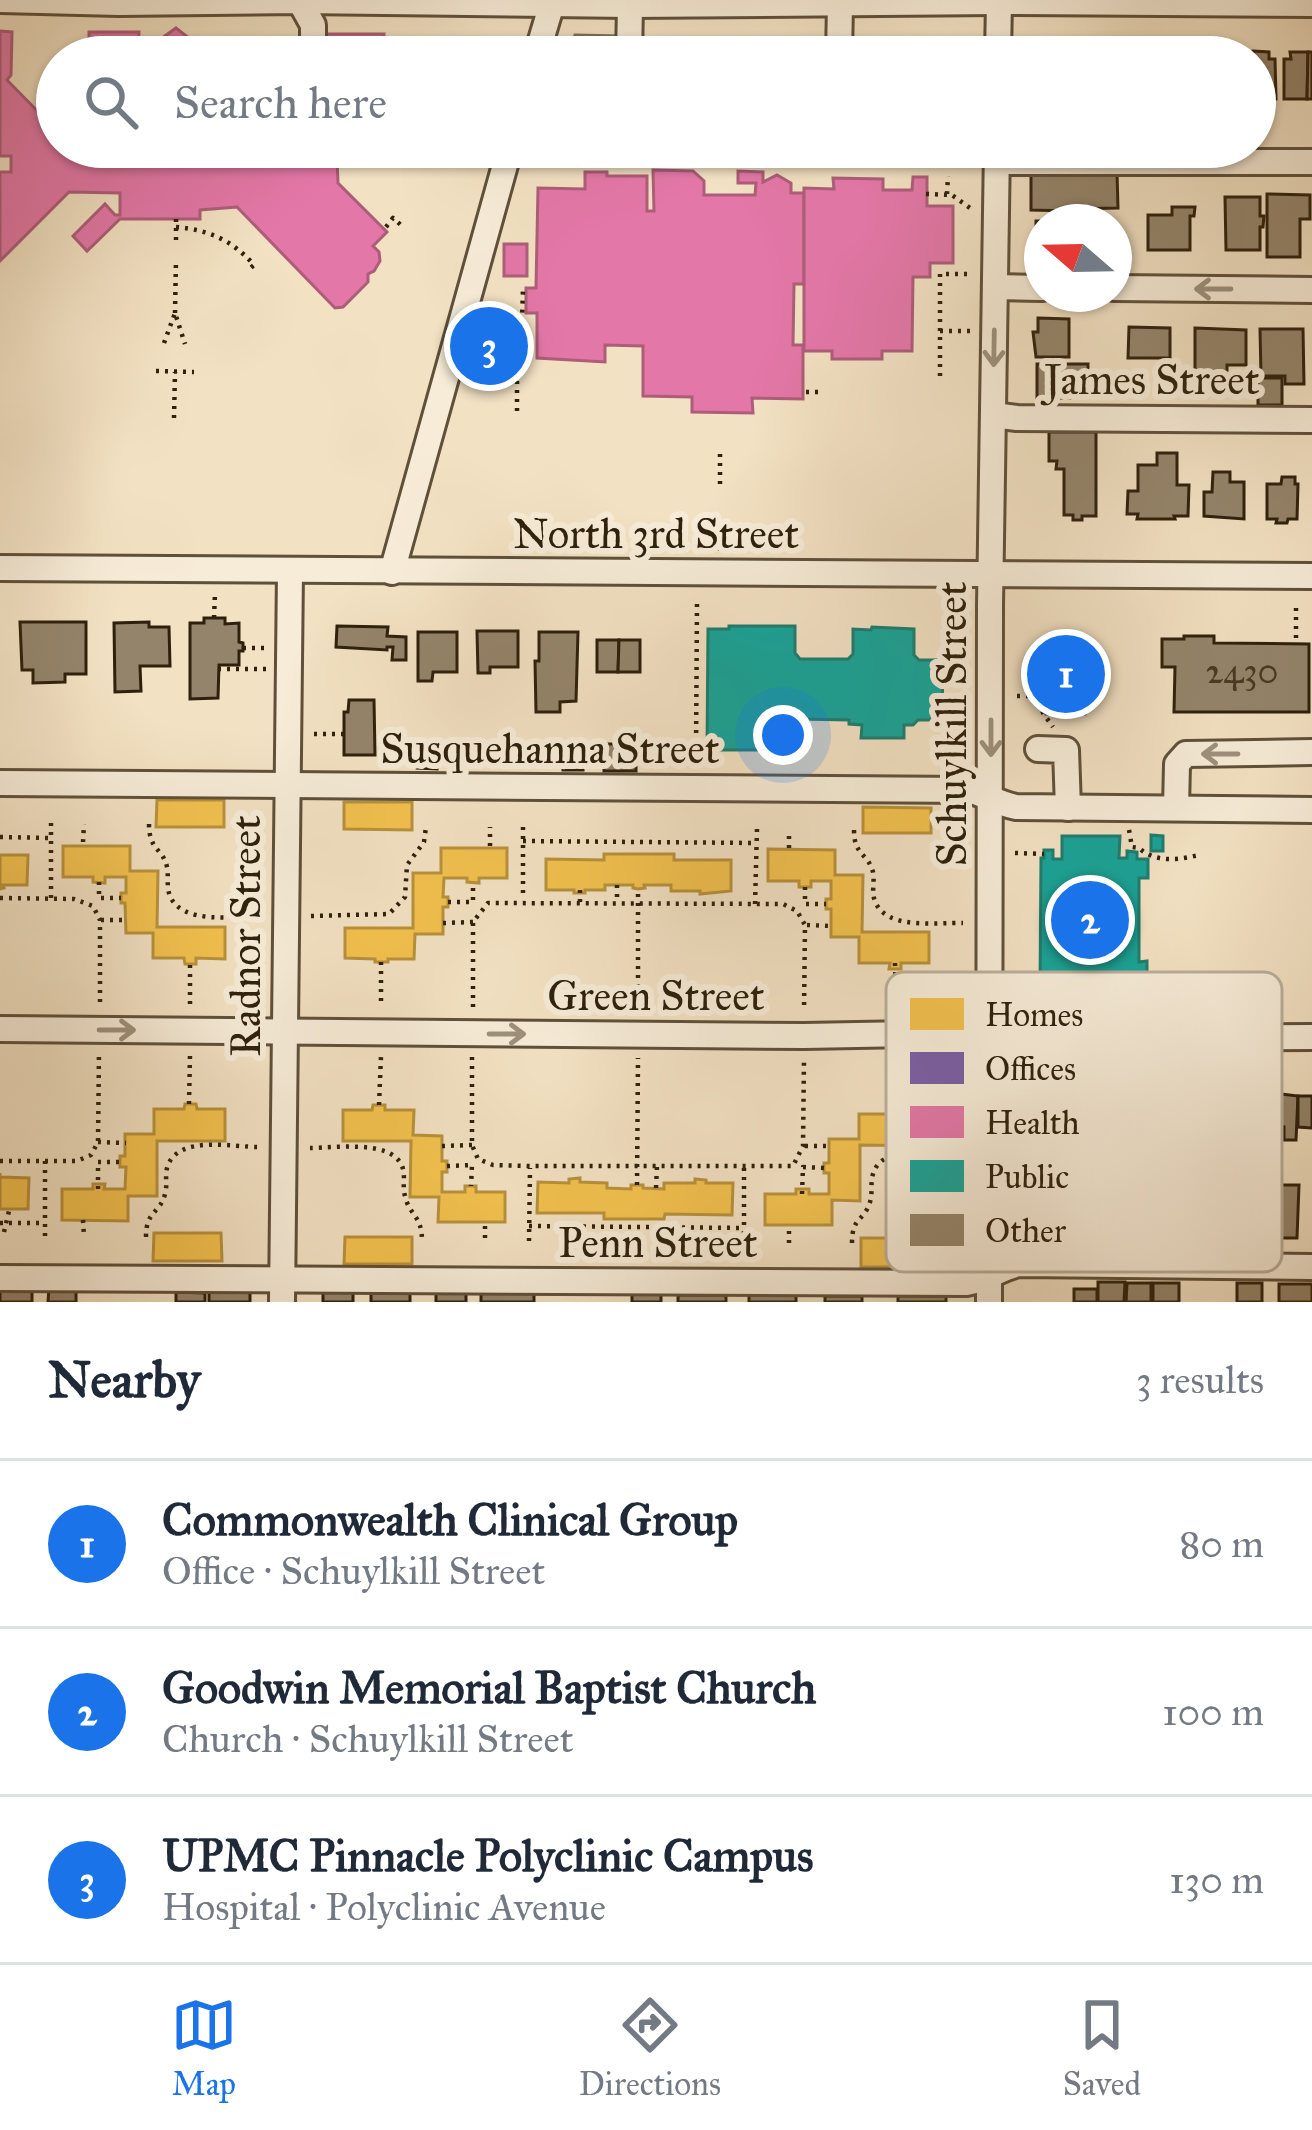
<!DOCTYPE html>
<html lang="en">
<head>
<meta charset="utf-8">
<style>
  :root { --surface:#fff; --page:#f2f2f3; --text:#1f2937; --muted:#747a83; --line:#e0e1e3; --accent:#1a73e8 }
  body { margin:0; font-family:"IM FELL Great Primer",serif; background:var(--page); color:var(--text) }
  .compass { position:absolute; left:1024px; top:204px; width:108px; height:108px; border-radius:50%; background:var(--surface); box-shadow:0 3px 9px #0004; rotate:290deg }
  .you { position:absolute; left:783px; top:735px; width:42px; height:42px; margin:-30px; border:9px solid #fff; border-radius:50%; background:#1a73e8; box-shadow:0 0 0 18px #1a73e833 }
  .badge { display:grid; place-items:center; width:78px; height:78px; border-radius:50%; background:var(--accent); color:#fff; font-size:39px; font-weight:700 }
  .pin { position:absolute; translate:-50% -50%; border:6px solid #fff; box-shadow:0 3px 12px #0006 }
  .list { margin:0; padding:0; list-style:none }
  h2 { display:flex; justify-content:space-between; align-items:center; height:156px; margin:0; padding:0 48px; font-size:51px }
  h2 small { font-size:39px; font-weight:400; color:var(--muted) }
  .list li { display:grid; grid-template-columns:78px 1fr auto; gap:36px; align-items:center; box-sizing:border-box; height:168px; padding:0 48px; border-top:3px solid var(--line) }
  .list b { display:block; font-size:45px; white-space:nowrap }
  .list p { margin:0; font-size:39px; white-space:nowrap; color:var(--muted) }
  .list em { font-size:39px; font-style:normal; color:var(--muted) }
  .icon { flex:none; width:66px; height:66px; fill:none; stroke:currentColor; stroke-width:2; stroke-linecap:round; stroke-linejoin:round }
  .map { position:relative; flex:none; width:1312px; height:1302px; overflow:hidden }
  .search { position:absolute; background:var(--surface); box-shadow:0 3px 9px #0004; left:36px; right:36px; top:36px; height:132px; display:flex; align-items:center; gap:30px; box-sizing:border-box; padding:0 42px; border-radius:66px; color:var(--muted); font-size:45px }
  .sheet { height:660px; background:var(--surface) }
  nav { display:flex; justify-content:space-around; align-items:center; box-sizing:border-box; height:168px; border-top:3px solid var(--line); background:var(--surface); font-size:33px; color:var(--muted) }
  nav a { display:grid; justify-items:center; gap:6px }
  nav .on { color:var(--accent) }
  .map>svg:first-child { display:block }
  .green { fill:#d1c0a4; stroke:#807058; stroke-width:3 }
  .homes { fill:#f2c14e; stroke:#b7913a; stroke-width:3 }
  .offices { fill:#7b5ea7; stroke:#644b78; stroke-width:3 }
  .health { fill:#e377a8; stroke:#ad5d79; stroke-width:3 }
  .public { fill:#17a398; stroke:#1e7c6e; stroke-width:3 }
  .building { fill:#94846b; stroke:#2e200c; stroke-width:3 }
  .lines { fill:none; stroke-linecap:round; stroke-linejoin:round }
  .minor-casing { stroke:#5f503a; stroke-width:30 }
  .path { stroke:#2e200c; stroke-width:4.5; stroke-dasharray:3 6; stroke-linecap:butt }
  .minor { stroke:#f7ecd8; stroke-width:24 }
  .oneway { stroke:#9d907c }
  .labels { text-anchor:middle; dominant-baseline:central; stroke-width:12; stroke-linejoin:round; paint-order:stroke }
  .number-label { font-size:36px; fill:#483924 }
  .street-label { font-size:42px; fill:#2e200c; stroke:#f7ecd8 }
  .key { fill:#f7ecd8; stroke:#bbaf9b; stroke-width:3 }
  .key-label { font-size:33px; fill:#2e200c }
</style>
</head>
<body>
<div class="map">
<svg width="1312" height="1302" viewBox="0 0 1312 1302">
  <rect width="100%" height="100%" fill="#f2e1c3"/>
  <filter id="stains"><feTurbulence type="fractalNoise" baseFrequency=".00167" numOctaves="4"/><feColorMatrix values="0 0 0 0 .2 0 0 0 0 .09 0 0 0 0 .02 0 0 0 .5 -.17"/></filter>
  <radialGradient id="worn" r=".72"><stop offset=".6" stop-color="#630" stop-opacity="0"/><stop offset="1" stop-color="#630" stop-opacity=".3"/></radialGradient>
  <path class="green" d="M575 35 619 36V57H569Z"/>
  <g class="homes">
    <path d="M157 800H224V827H156Z"/>
    <path d="M344 802H412V830L344 829Z"/>
    <path d="M863 807 931 808V833H863Z"/>
    <path d="M63 846H130V871H158L157 927H225V959L196 958V964H185L184 958H153V933H126L125 903H121V893H126V877H105V883L93 882V877H63Z"/>
    <path d="M441 848H507V878H479V883L467 882V878H444L443 897H448V907H443V934H415L414 959H388V962H375V959L345 958V928H413V873H441Z"/>
    <path d="M768 849 835 850V875H863L862 932H929V963H901V969H889L890 963H859V937H831V909H826V899H831V881H811V887H799V881H768Z"/>
    <path d="M604 854H674V860H731V891L700 894V891H671V885H644L645 888 638 889 633 888V885H605V890H585V893H574V890H546V859L604 860Z"/>
    <path d="M0 855H28L27 885H3L4 888 0 889Z"/>
    <path d="M185 1104H196L197 1109H225V1141H157V1196H128V1221L62 1220V1189H93V1184H105L104 1189H125L126 1167H120V1156H125V1134H154V1109H184Z"/>
    <path d="M373 1105H385V1110H414L413 1135 442 1136V1161H447V1172H442V1192H465V1186H476V1192H505V1222H438L439 1197H410L411 1141H343V1110H372Z"/>
    <path d="M888 1109H900L899 1114 928 1115V1146L860 1145V1201L832 1200V1225H765V1194H796V1189H809V1194H829V1173H824V1163H829V1139H859V1114H888Z"/>
    <path d="M0 1173V1177L29 1178 28 1209H0Z"/>
    <path d="M580 1178V1182L607 1183V1188L631 1189V1185H643V1188L664 1189V1183H695V1179L706 1180V1183H733L732 1215 665 1214 664 1219H604V1213H537L538 1182 569 1183V1179Z"/>
    <path d="M154 1233H221L222 1261H153Z"/>
    <path d="M345 1237H412V1264H344Z"/>
    <rect x="861" y="1238" width="69" height="29"/>
  </g>
  <path class="offices" d="M1054 635H1077V644H1086L1089 694H1086L1085 714H1046L1043 644H1054Z"/>
  <g class="health">
    <path d="M176 28 199 46 200 57H151V46Z"/>
    <path d="M0 31 12 32 11 75 7 80 57 131V147H348L337 158 338 183 387 232 373 246 379 252 380 261 374 271 368 274V282L343 307 335 308 237 207 200 210V219H120L87 251 73 236 105 204 115 215H120V193L69 192 0 261V172H11V156H0Z"/>
    <path d="M89 32H139L138 57H89Z"/>
    <path d="M322 34H384L383 43H495V57H322Z"/>
    <path d="M888 47 934 48V57H888Z"/>
    <path d="M653 170 693 171 704 181V195H755L756 183H738V171L763 172V182L777 175 791 183V193H804V284H794L793 345H803V399L752 398 753 413 692 412V397L643 396V346L605 345V362L537 358V313H526V288H536L538 188 585 189V172H607V176H647V211H654Z"/>
    <path d="M913 177H927V206H953V263H930V277H913L912 351H882V359H832V351H804V188L834 189 833 178 883 179V190H912Z"/>
    <rect x="504" y="244" width="23" height="32"/>
  </g>
  <g class="public">
    <path d="M729 626H795V653L800 659H848L853 654V629L871 630 872 627 914 629V655L919 660H943L942 720H918L913 725H904V738H861L862 725 849 724V720L797 719V729H802V750H707L708 629H729Z"/>
    <path d="M1151 835 1163 836V851H1151Z"/>
    <path d="M1062 836H1120L1119 858H1127V851L1137 852V859H1148V878H1139V962L1147 961V984H1138V989L1106 991 1107 994H1072L1073 991 1040 988 1041 858H1044V850H1053V859H1062Z"/>
  </g>
  <g class="building">
    <rect x="1147" y="49" width="18" height="8"/>
    <rect x="1165" y="49" width="18" height="8"/>
    <path d="M1253 51 1269 52V59H1275L1276 99 1255 98V57H1253Z"/>
    <path d="M1290 52H1308L1307 99H1284V59H1291Z"/>
    <path d="M1308 52H1312V99H1307Z"/>
    <path d="M1117 172 1118 208 1071 209V211L1031 210V174Z"/>
    <path d="M1267 194 1310 195V219H1300V257H1267Z"/>
    <path d="M1225 197H1260V216H1264L1263 227H1260V250H1226Z"/>
    <path d="M1172 207H1195L1194 216H1190V250H1148V215H1172Z"/>
    <path d="M1036 221H1087V222H1042V254H1036Z"/>
    <path d="M1038 318 1069 319V357H1036L1033 332H1038Z"/>
    <path d="M1129 327 1170 328V358H1128Z"/>
    <path d="M1195 328 1246 330V365H1227V373H1195Z"/>
    <path d="M1260 329H1303L1304 384H1285V376H1261Z"/>
    <rect x="1037" y="364" width="51" height="34"/>
    <rect x="1258" y="378" width="24" height="27"/>
    <path d="M1049 432H1096V516H1082V520H1073V515H1064V469H1056L1057 461H1049Z"/>
    <path d="M1157 453H1177V485H1189L1188 516H1174L1175 519H1137L1138 514H1127L1128 491H1138V465H1157Z"/>
    <path d="M1213 472H1230V482H1244V519L1204 516V492H1212Z"/>
    <path d="M1282 477H1295V484H1298L1297 519H1288L1287 523H1276L1277 519H1267V484H1281Z"/>
    <path d="M204 618H225V624L239 623V642L243 643V651H239V665H219L218 698 190 699V623H204Z"/>
    <path d="M20 622H86V674H65V682L33 683V670H22Z"/>
    <path d="M149 622V627H169L170 666H140L141 691 115 692 114 623Z"/>
    <path d="M337 626 388 627 387 636 406 637V660H392L393 647H387V650L336 647Z"/>
    <path d="M477 631H518V667H490V673H478Z"/>
    <path d="M418 632H457V672H433L432 681H418Z"/>
    <path d="M539 632H578L576 701 560 702V712H536L535 661H539Z"/>
    <path d="M1184 636H1214V643L1309 644V712H1174L1175 667H1162V639H1184Z"/>
    <path d="M597 640H619L618 672H597Z"/>
    <path d="M619 640H640V672H618Z"/>
    <path d="M349 700H374L375 755H344V712H348Z"/>
    <path d="M417 741H437V769L417 768Z"/>
    <path d="M563 742 583 743V770H563Z"/>
    <rect x="604" y="744" width="32" height="27"/>
    <path d="M1273 1093 1298 1096 1296 1140H1284V1127L1271 1126Z"/>
    <path d="M1298 1096H1312V1128L1298 1127Z"/>
    <path d="M1279 1185H1299L1297 1238H1279Z"/>
    <path d="M1098 1282H1125L1124 1302H1098Z"/>
    <path d="M1127 1283H1151V1302H1126Z"/>
    <rect x="1153" y="1283" width="26" height="19"/>
    <rect x="1237" y="1283" width="25" height="19"/>
    <rect x="1279" y="1284" width="33" height="18"/>
    <path d="M49 1287 76 1288V1302H48Z"/>
    <rect x="0" y="1289" width="32" height="13"/>
    <rect x="1074" y="1289" width="23" height="13"/>
    <path d="M176 1292 205 1293V1302H176Z"/>
    <rect x="209" y="1292" width="41" height="10"/>
    <rect x="323" y="1292" width="30" height="10"/>
    <rect x="371" y="1293" width="39" height="9"/>
    <rect x="436" y="1293" width="30" height="9"/>
    <rect x="481" y="1293" width="53" height="9"/>
    <rect x="632" y="1294" width="29" height="8"/>
    <rect x="678" y="1295" width="48" height="7"/>
    <rect x="749" y="1295" width="47" height="7"/>
    <rect x="825" y="1296" width="37" height="6"/>
    <rect x="898" y="1296" width="48" height="6"/>
  </g>
  <g class="lines">
    <g class="minor-casing">
      <g id="minor">
        <path d="M0 0 119 3 300 1 630 5 999 2 1312 4"/>
        <path d="M299 0 313 25V57"/>
        <path d="M536 57 553 0"/>
        <path d="M629 57 630 5"/>
        <path d="M839 57 840 3"/>
        <path d="M998 57 999 0"/>
        <path d="M996 162H1312"/>
        <path d="M995 287 1042 288"/>
        <path d="M1114 288 1312 290"/>
        <path d="M993 415 1017 418 1312 420"/>
        <path d="M0 568 1312 576"/>
        <path d="M392 572 510 147"/>
        <path d="M1038 749 1066 750 1068 808"/>
        <path d="M0 783 969 790C986 795 999 804 1016 807L1312 810"/>
        <path d="M1176 808 1177 764 1186 754 1312 752"/>
        <path d="M0 1029 804 1036 963 1033 1014 1039 1312 1037"/>
        <path d="M0 1278 967 1283C987 1280 1001 1267 1020 1264L1312 1267"/>
        <path d="M282 1302 290 571"/>
        <path d="M989 1302 990 606 997 147"/>
      </g>
    </g>
    <g class="path">
      <path d="M926 194 952 195 970 208"/>
      <path d="M947 194 948 176"/>
      <path d="M176 227C209 230 232 240 254 265L247 271"/>
      <path d="M386 227 393 218 401 225"/>
      <path d="M176 240V219"/>
      <path d="M175 313 176 259"/>
      <path d="M940 331H970"/>
      <path d="M164 343 175 313 185 344"/>
      <path d="M156 371 194 372"/>
      <path d="M940 376V274H970"/>
      <path d="M806 392H823"/>
      <path d="M517 411V343L522 321 523 288"/>
      <path d="M174 418 175 372"/>
      <path d="M720 484V448"/>
      <path d="M720 551V536"/>
      <path d="M697 604 696 754H713"/>
      <path d="M1296 608V644"/>
      <path d="M214 618 215 593"/>
      <path d="M243 648H267"/>
      <path d="M218 669H267"/>
      <path d="M1017 696H1037L1043 713 1053 727"/>
      <path d="M314 734H344"/>
      <path d="M149 824C149 851 163 848 167 867 169 877 166 887 170 896 182 925 234 916 260 917"/>
      <path d="M523 827V899"/>
      <path d="M854 830C854 856 868 853 873 872 875 882 871 892 875 901 886 931 938 922 963 923"/>
      <path d="M1129 830 1132 847 1139 848C1155 863 1179 860 1199 855"/>
      <path d="M0 837 51 838"/>
      <path d="M523 841 756 843"/>
      <path d="M83 842 84 824"/>
      <path d="M490 846V827"/>
      <path d="M789 848V830"/>
      <path d="M1015 853 1044 854"/>
      <path d="M99 882V898H121"/>
      <path d="M617 885V903"/>
      <path d="M805 887V904H826"/>
      <path d="M580 890V903"/>
      <path d="M0 898 74 899 93 906 100 920V1008"/>
      <path d="M51 898V823"/>
      <path d="M448 902H473V883"/>
      <path d="M755 904 757 829"/>
      <path d="M311 916 389 914 405 897 407 865 424 842 426 827"/>
      <path d="M101 920H125"/>
      <path d="M443 923 473 922"/>
      <path d="M807 925 831 926"/>
      <path d="M381 962V1007"/>
      <path d="M895 963 896 1010"/>
      <path d="M190 1004V964"/>
      <path d="M473 1007V922L488 903 783 904 797 911 805 925 804 1011"/>
      <path d="M1085 1013 1090 1003V994"/>
      <path d="M638 1014V889"/>
      <path d="M1142 1014V994L1185 995 1199 980"/>
      <path d="M472 1057V1145L478 1159 493 1165 530 1166H793L803 1146 804 1060"/>
      <path d="M1068 1061 1067 1068 1075 1089"/>
      <path d="M1111 1062 1112 1074 1120 1090"/>
      <path d="M1153 1063 1154 1077 1161 1090"/>
      <path d="M189 1104 190 1055"/>
      <path d="M379 1105 381 1056"/>
      <path d="M893 1109 895 1061"/>
      <path d="M98 1142 126 1143"/>
      <path d="M442 1146 472 1145"/>
      <path d="M805 1146H829"/>
      <path d="M310 1148C334 1148 391 1139 402 1166 406 1176 402 1186 405 1196 409 1215 422 1215 422 1241"/>
      <path d="M0 1161H77L91 1155 98 1142 99 1051"/>
      <path d="M45 1161V1237"/>
      <path d="M447 1166 472 1165 471 1186"/>
      <path d="M637 1185 638 1058"/>
      <path d="M656 1188 657 1166"/>
      <path d="M98 1189V1162H120"/>
      <path d="M802 1194 803 1167 824 1168"/>
      <path d="M83 1220 84 1237"/>
      <path d="M0 1223H42"/>
      <path d="M485 1226V1241"/>
      <path d="M529 1226 744 1228"/>
      <path d="M4 1232 9 1211"/>
      <path d="M146 1237C146 1210 160 1214 165 1194 168 1185 164 1175 168 1165 180 1135 233 1147 258 1147"/>
      <path d="M529 1241 530 1168"/>
      <path d="M744 1243V1166"/>
      <path d="M789 1243V1226"/>
      <path d="M852 1243C852 1216 864 1222 870 1202 873 1193 870 1183 873 1174 882 1142 941 1153 967 1153"/>
    </g>
    <use href="#minor" class="minor"/>
  </g>
  <defs><path id="oneway-shaft" d="M-6 0H5M1.5-3L5.5 0L1.5 3" fill="none" stroke-width="1.6" stroke-linecap="round" stroke-linejoin="round" transform="scale(3)"/></defs>
  <g class="oneway">
    <use href="#oneway-shaft" transform="translate(1213 289) rotate(-180)"/>
    <use href="#oneway-shaft" transform="translate(994 348) rotate(91)"/>
    <use href="#oneway-shaft" transform="translate(991 738) rotate(90)"/>
    <use href="#oneway-shaft" transform="translate(1220 754) rotate(180)"/>
    <use href="#oneway-shaft" transform="translate(117 1030)"/>
    <use href="#oneway-shaft" transform="translate(507 1034)"/>
  </g>
  <g class="labels">
    <g class="number-label">
      <text x="1242" y="671">2430</text>
    </g>
    <g class="street-label">
      <text x="1152" y="380">James Street</text>
      <text x="656" y="534">North 3rd Street</text>
      <text transform="translate(952 724) rotate(-90)">Schuylkill Street</text>
      <text x="550" y="749">Susquehanna Street</text>
      <text transform="translate(246 936) rotate(-90)">Radnor Street</text>
      <text x="656" y="996">Green Street</text>
      <text x="658" y="1243">Penn Street</text>
    </g>
  </g>
  <rect x="886" y="972" width="396" height="300" rx="18" class="key"/>
  <rect x="910" y="998" width="54" height="32" fill="#f2c14e"/>
  <rect x="910" y="1052" width="54" height="32" fill="#7b5ea7"/>
  <rect x="910" y="1106" width="54" height="32" fill="#e377a8"/>
  <rect x="910" y="1160" width="54" height="32" fill="#17a398"/>
  <rect x="910" y="1214" width="54" height="32" fill="#94846b"/>
  <g class="key-label">
    <text x="985" y="1026">Homes</text>
    <text x="985" y="1080">Offices</text>
    <text x="985" y="1134">Health</text>
    <text x="985" y="1188">Public</text>
    <text x="985" y="1242">Other</text>
  </g>
  <rect width="100%" height="100%" filter="url(#stains)"/>
  <rect width="100%" height="100%" fill="url(#worn)"/>
</svg>
<svg class="compass" viewBox="-18 -18 36 36"><path d="M0-13l5 13h-10z" fill="#e53935"/><path d="M0 13l5-13h-10z" fill="#747a83"/></svg>
<div class="you"></div>
<div class="pin badge" style="left:1066px;top:674px">1</div>
<div class="pin badge" style="left:1090px;top:920px">2</div>
<div class="pin badge" style="left:489px;top:346px">3</div>
<div class="search"><svg class="icon" aria-label="search" viewBox="0 0 24 24"><circle cx="10" cy="10" r="6"/><path d="M15 15l6 6"/></svg>Search here</div>
</div>
<section class="sheet">
<h2>Nearby<small>3 results</small></h2>
<ul class="list">
<li><span class="badge">1</span><div><b>Commonwealth Clinical Group</b><p>Office · Schuylkill Street</p></div><em>80 m</em></li>
<li><span class="badge">2</span><div><b>Goodwin Memorial Baptist Church</b><p>Church · Schuylkill Street</p></div><em>100 m</em></li>
<li><span class="badge">3</span><div><b>UPMC Pinnacle Polyclinic Campus</b><p>Hospital · Polyclinic Avenue</p></div><em>130 m</em></li>
</ul>
</section>
<nav>
<a class="on"><svg class="icon" aria-label="map" viewBox="0 0 24 24"><path d="M3 6l6-2 6 2 6-2v14l-6 2-6-2-6 2zM9 4v14M15 6v14"/></svg>Map</a>
<a><svg class="icon" aria-label="directions" viewBox="0 0 24 24"><path d="M12 3l9 9-9 9-9-9zM9 14v-3h6M13 9l2 2-2 2"/></svg>Directions</a>
<a><svg class="icon" aria-label="saved" viewBox="0 0 24 24"><path d="M7 4h10v16l-5-4-5 4z"/></svg>Saved</a>
</nav>
</body>
</html>
